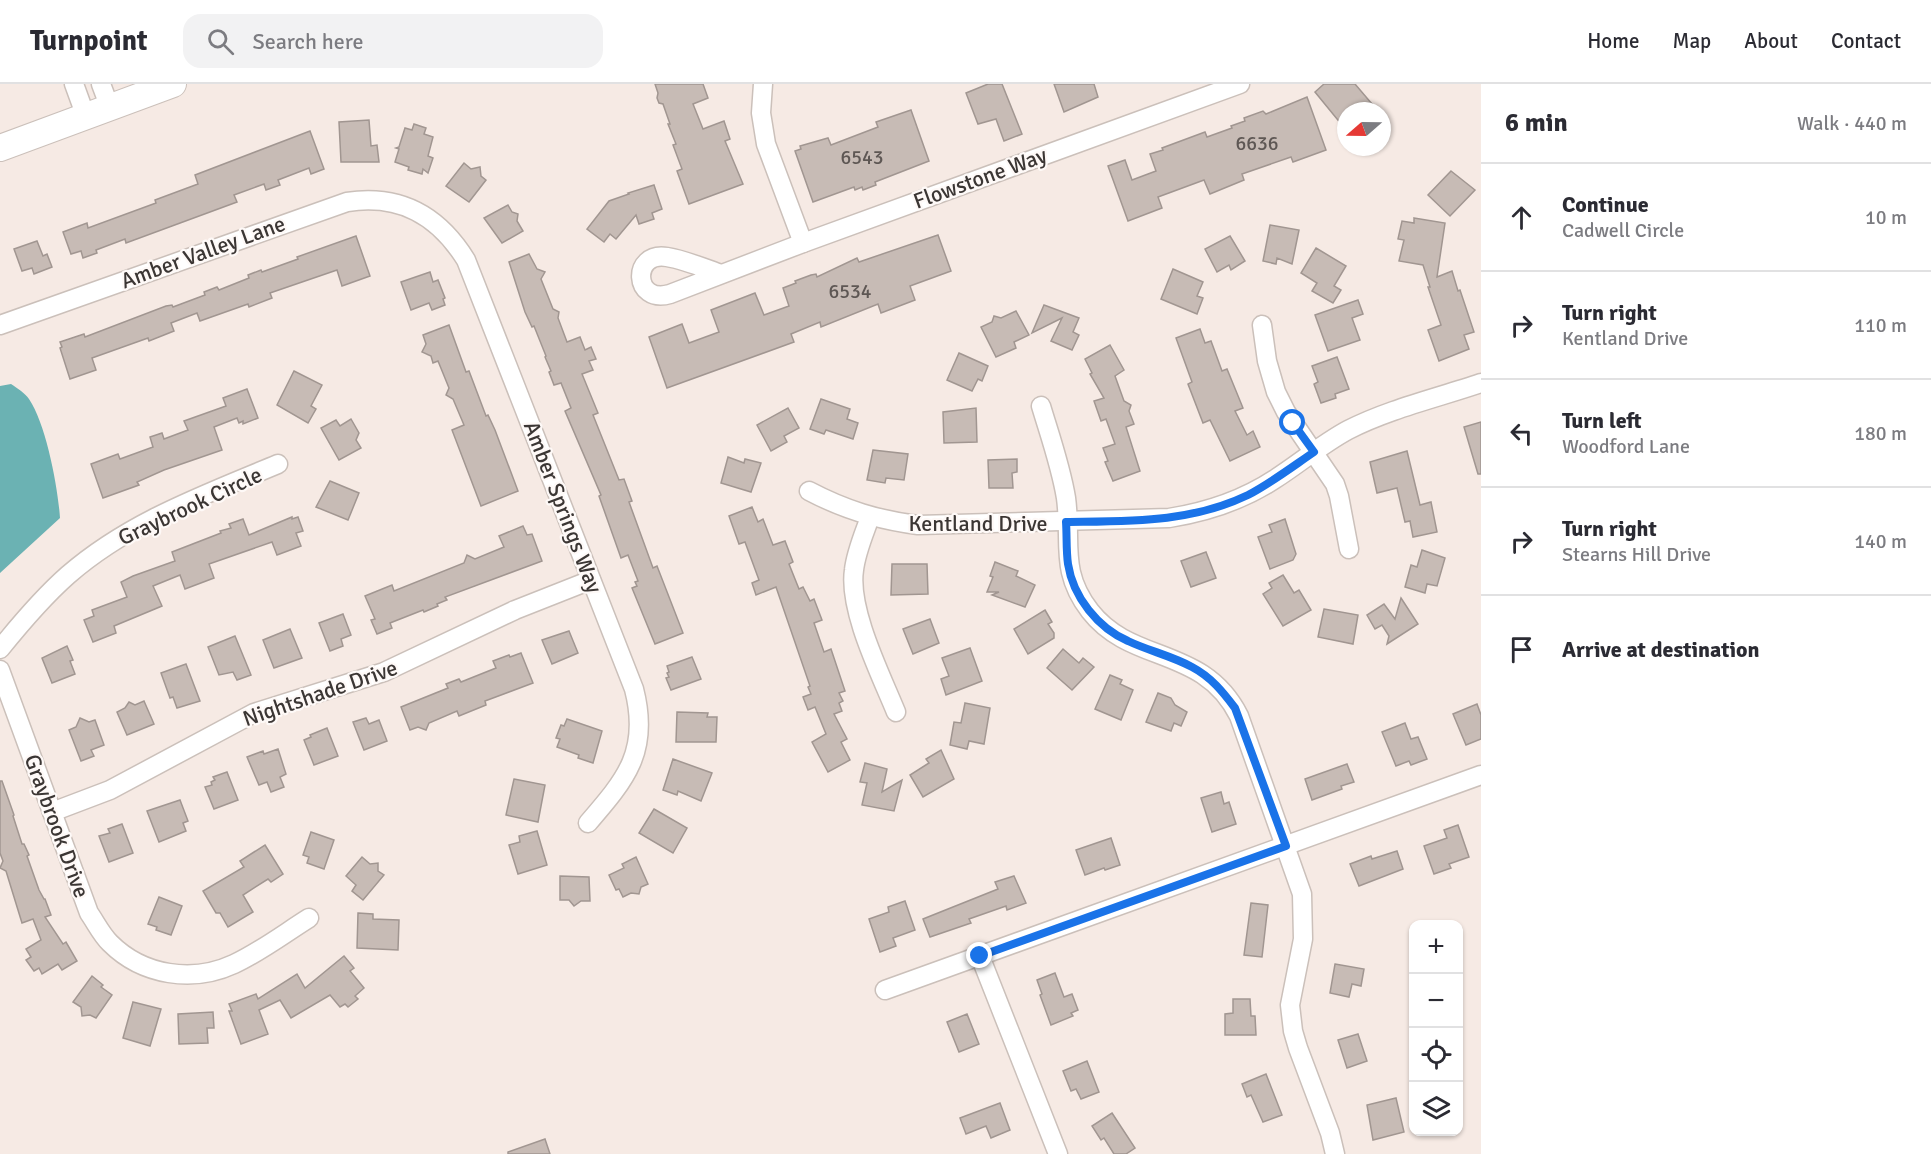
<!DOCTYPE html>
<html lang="en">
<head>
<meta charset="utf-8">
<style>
  :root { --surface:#fff; --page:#f2f2f3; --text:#2b2b33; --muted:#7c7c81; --line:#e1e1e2 }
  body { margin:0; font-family:Signika,sans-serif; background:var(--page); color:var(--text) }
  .controls { position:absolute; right:18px; bottom:18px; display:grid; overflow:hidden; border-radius:12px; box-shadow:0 2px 4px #0004 }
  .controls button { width:54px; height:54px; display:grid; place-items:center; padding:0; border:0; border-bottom:2px solid var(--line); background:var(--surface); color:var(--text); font:30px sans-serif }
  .compass { position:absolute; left:1337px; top:18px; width:54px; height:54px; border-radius:50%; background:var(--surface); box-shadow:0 2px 4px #0004; rotate:250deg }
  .stop { position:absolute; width:18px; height:18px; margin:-14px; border:4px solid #1a73e8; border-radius:50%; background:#fff }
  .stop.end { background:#1a73e8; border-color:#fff; box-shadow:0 2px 6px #0008 }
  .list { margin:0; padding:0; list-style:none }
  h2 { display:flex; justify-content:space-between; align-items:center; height:78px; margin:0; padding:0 24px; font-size:26px }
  h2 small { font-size:20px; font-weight:400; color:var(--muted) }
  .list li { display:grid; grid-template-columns:39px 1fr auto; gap:18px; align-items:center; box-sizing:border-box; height:108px; padding:0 24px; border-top:2px solid var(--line) }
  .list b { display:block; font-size:22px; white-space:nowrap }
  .list p { margin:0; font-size:20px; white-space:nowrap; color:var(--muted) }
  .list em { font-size:20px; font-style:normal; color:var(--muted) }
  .icon { flex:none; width:33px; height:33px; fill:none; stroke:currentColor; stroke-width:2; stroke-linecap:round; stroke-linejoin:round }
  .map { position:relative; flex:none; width:1481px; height:1070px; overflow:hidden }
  header { display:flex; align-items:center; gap:36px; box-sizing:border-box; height:84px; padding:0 30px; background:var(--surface); border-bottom:2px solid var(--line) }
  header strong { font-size:28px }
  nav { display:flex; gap:33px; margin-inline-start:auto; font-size:21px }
  .search { width:420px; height:54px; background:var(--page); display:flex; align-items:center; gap:15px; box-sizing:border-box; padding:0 21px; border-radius:18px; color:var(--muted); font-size:22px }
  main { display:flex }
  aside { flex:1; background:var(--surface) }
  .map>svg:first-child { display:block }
  .water { fill:#6bb2b3 }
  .building { fill:#c7bbb5; stroke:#a19691; stroke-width:1.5 }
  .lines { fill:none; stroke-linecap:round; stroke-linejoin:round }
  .street-casing { stroke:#cbc0ba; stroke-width:21 }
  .secondary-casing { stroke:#cbc0ba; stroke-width:28 }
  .street { stroke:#fff; stroke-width:18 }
  .secondary { stroke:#fff; stroke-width:26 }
  .route { stroke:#1a73e8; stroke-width:8 }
  .labels { text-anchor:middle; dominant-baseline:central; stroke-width:4.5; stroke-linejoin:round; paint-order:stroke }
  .number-label { font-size:20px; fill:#5e5754 }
  .street-label { font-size:22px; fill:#3b3634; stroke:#fef9f7 }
</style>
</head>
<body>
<header>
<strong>Turnpoint</strong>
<div class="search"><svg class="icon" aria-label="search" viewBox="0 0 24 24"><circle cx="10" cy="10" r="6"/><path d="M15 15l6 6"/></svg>Search here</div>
<nav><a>Home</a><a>Map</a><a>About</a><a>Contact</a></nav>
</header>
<main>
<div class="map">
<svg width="1481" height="1070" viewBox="0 0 1481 1070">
  <rect width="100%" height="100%" fill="#f6eae4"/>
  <path class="water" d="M11 300C17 304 25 309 29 315 46 340 58 403 60 434L0 489V302Z"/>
  <g class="building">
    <path d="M655 0H703L708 14 693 20 703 45 724 37 730 55 725 57 743 100 689 120 677 87 682 85 673 61 676 60 668 40H670L663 20 659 19 657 14 658 9Z"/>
    <path d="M988 0H1002L1022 50 1004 57 996 35 978 40 966 9Z"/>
    <path d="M1054 0H1094L1098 13 1064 28Z"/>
    <path d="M1324 0H1355L1378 27H1346V46L1315 8Z"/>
    <path d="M1307 13 1326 66 1293 78 1291 73 1242 90 1244 96 1210 110 1204 96 1158 113 1162 124 1128 137 1108 82 1125 76 1132 96 1156 87 1150 70 1163 66 1162 64 1205 48 1207 53 1232 44 1231 42 1245 37 1244 34 1263 27 1266 30Z"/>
    <path d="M911 26 929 77 875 98 876 101 863 106 862 103 855 106 854 103 813 118 795 67 801 65 800 62 828 54 831 61 878 43 876 38Z"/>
    <path d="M369 36 371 62 377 61 379 78H341L339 38Z"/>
    <path d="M414 40 426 44 424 50 433 53 428 72 433 74 428 89 423 85 422 90 408 86 409 83 395 78 399 65 396 64 399 63 405 44 412 46Z"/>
    <path d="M310 47 324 85 311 90 309 84 278 96 280 101 266 106 264 100 234 111 237 118 126 159 125 155 96 166 97 169 83 174 81 167 71 170 63 148 87 139 88 144 156 119 155 116 198 100 195 91Z"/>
    <path d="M464 79 471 85 480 83 481 92 486 96 469 118 446 102Z"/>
    <path d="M1451 87 1475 106 1450 132 1428 111Z"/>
    <path d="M654 101 662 125 652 129 654 135 639 140 636 131 616 155 610 150 604 158 587 145 609 117 629 110 628 109Z"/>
    <path d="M508 121 512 128 518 130 517 137 523 147 502 159 484 134Z"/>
    <path d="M1414 134 1445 139 1437 193 1452 187 1458 207 1460 206 1474 248 1464 251 1469 265 1439 277 1428 246 1441 241 1428 203H1430L1423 181 1399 177 1404 156 1398 155 1402 137 1414 139Z"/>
    <path d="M1270 141 1299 146 1292 180 1277 174 1276 180 1263 177Z"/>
    <path d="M938 151 951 187 910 202 915 216 881 229 878 220 821 243 820 238 791 250 794 258 667 304 649 253 682 240 689 259 719 248 711 226 755 209 764 231 789 222 783 204 796 199 795 197 811 191 816 190 817 193 857 174 859 178Z"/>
    <path d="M356 152 370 192 342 202 337 186 270 209 272 214 249 223 248 220 200 237 197 229 171 239 174 247 149 257 148 254 92 274 96 286 70 295 60 264 62 263 60 258 84 250 85 253 166 222 172 221 173 223 205 211 204 208 217 203 219 206 249 194 248 191 261 186 262 188 298 175 297 173Z"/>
    <path d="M1230 152 1245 177 1231 186 1229 181 1217 188 1205 165Z"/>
    <path d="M37 157 43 172 47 170 52 183 34 190 32 184 22 187 14 165Z"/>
    <path d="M1316 164 1346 182 1334 202 1341 206 1333 219 1312 207 1317 199 1301 189Z"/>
    <path d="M529 170 537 185 545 188 541 195 553 225 559 228 558 234 567 258 580 253 585 266 591 263 596 275 589 277 593 286 582 290 598 329 593 331 619 396 624 395 632 417 629 418 653 484 657 482 683 549 655 560 632 504 637 502 635 498 638 497 628 471 621 474 599 412 601 411 565 327 571 324 561 299 554 301 549 288 551 287 545 273 546 272 534 242 532 243 525 228 509 178Z"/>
    <path d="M1173 185 1203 198 1197 212 1203 214 1197 230 1161 215Z"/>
    <path d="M430 188 433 198 438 196 445 214 443 215 445 221 432 226 429 219 411 226 401 198Z"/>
    <path d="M1358 216 1363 230 1352 234 1360 256 1328 267 1315 231Z"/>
    <path d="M1044 221 1079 234 1073 248 1079 251 1072 266 1051 257 1062 234 1032 249Z"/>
    <path d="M1016 227 1029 251 1014 258 1016 264 996 273 981 243 992 238 994 232 1001 234Z"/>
    <path d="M449 241 466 288 469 287 486 332 488 331 495 346 518 407 481 422 452 346 464 341 453 315 446 311 449 304 438 277 433 279 431 272 422 268 426 260 423 251Z"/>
    <path d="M1200 245 1205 259 1211 257 1222 287 1227 285 1243 324 1235 327 1247 351 1253 347 1260 363 1230 377 1210 336 1203 339 1188 300 1192 298 1176 254Z"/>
    <path d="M1110 261 1124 286 1115 292 1124 317 1131 321 1129 327 1134 340 1126 343 1140 387 1113 397 1105 378 1108 377 1103 364 1115 360 1106 335 1101 337 1094 317 1104 314 1090 290 1092 289 1085 275Z"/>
    <path d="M959 269 988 282 982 297 978 295 972 307 947 296Z"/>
    <path d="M1337 273 1349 305 1335 310 1336 314 1321 319 1314 300 1318 298 1312 282Z"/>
    <path d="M294 287 322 301 311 322 316 325 308 339 277 321Z"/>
    <path d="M247 305 258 334 243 340V337L239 339 237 334 214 343 222 366 164 386 137 398 139 401 103 414 91 380 118 370 120 375 153 363 150 353 162 349 164 355 188 346 184 337 226 322 223 314Z"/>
    <path d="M821 315 850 325 847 335 858 339 853 355 826 346 824 350 810 345Z"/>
    <path d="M788 324 799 344 784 352 787 358 771 367 757 341Z"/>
    <path d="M976 324 977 358 944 359 943 328Z"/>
    <path d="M351 335 359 349 356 356 361 364 339 376 321 344 336 336 340 342Z"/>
    <path d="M1481 338V390H1478L1464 343Z"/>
    <path d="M873 366 908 370 904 396 886 394 885 399 867 396Z"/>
    <path d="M1407 367 1420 421 1431 418 1437 448 1413 453 1410 437 1405 438 1397 404 1377 409 1370 378Z"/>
    <path d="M728 373 744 379 745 375 761 379 751 408 721 399Z"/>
    <path d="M1017 375V388L1012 389 1013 404H989L988 376Z"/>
    <path d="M330 397 359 409 348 436 316 423Z"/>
    <path d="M752 423 758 438 763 435 773 461 785 457 793 478 789 480 799 505 803 503 810 517 814 515 822 536 814 539 824 568 831 565 845 607 839 609 843 617 839 619 842 627 834 630 847 655 841 658 850 676 828 688 812 658 826 650 815 623 808 626 803 613 811 610 808 603 810 602 776 503 756 511 752 499 759 496 745 458 739 460 729 432Z"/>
    <path d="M292 433V435L298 433 303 447 296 449 301 462 277 471 272 458 209 480 214 494 185 505 180 491 153 502 162 522 114 542 116 549 93 558 84 536 94 532 92 526 127 513 121 498 133 492 175 477 172 468 221 449 220 447 231 444 229 440 243 435 249 451Z"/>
    <path d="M1285 435 1296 470 1293 476 1270 485 1258 453 1272 448 1269 441Z"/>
    <path d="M523 442 527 451 532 450 542 477 445 513 447 516 437 520 438 522 424 528 423 526 390 539 392 544 377 550 371 536 375 535 365 512 392 501 394 507 464 479 467 471 475 475 504 463 499 452Z"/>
    <path d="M1422 466 1445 474 1437 502 1427 500 1425 509 1405 503 1411 481 1417 483Z"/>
    <path d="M1206 468 1216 494 1191 503 1181 477Z"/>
    <path d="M995 478 1018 487 1016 492 1035 501 1025 523 992 511 999 508H987L993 493 990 492Z"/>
    <path d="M892 480H927L928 510 891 511Z"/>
    <path d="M1283 491 1294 509 1299 506 1311 526 1283 542 1263 510 1272 504 1269 499Z"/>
    <path d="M1401 514 1418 540 1387 560 1389 552 1382 541 1375 545 1367 531 1384 520 1395 535Z"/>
    <path d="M1324 525 1358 531 1353 560 1318 553Z"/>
    <path d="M1045 526 1052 538 1048 540 1054 549V554L1028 570 1014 545Z"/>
    <path d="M343 530 351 551 341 555 343 562 330 567 319 539Z"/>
    <path d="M930 535 939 559 913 570 903 545Z"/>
    <path d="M290 545 302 574 274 584 263 556Z"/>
    <path d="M569 547 578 569 552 580 542 556Z"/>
    <path d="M235 552 251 591 237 596 233 588 219 591 208 563Z"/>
    <path d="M67 562 73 576 70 577 75 590 52 599 42 574Z"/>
    <path d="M970 564 982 597 946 611 941 595 949 592 942 574Z"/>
    <path d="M1063 565 1079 579 1083 574 1094 583 1072 606 1047 584Z"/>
    <path d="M521 569 533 599 485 617 486 621 459 632 457 627 429 639 426 646 418 643 410 646 401 623 448 604 446 600 459 595 461 598 496 584 493 577 509 571 510 573Z"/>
    <path d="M692 573 701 595 671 606 666 594 669 593 667 589 669 588 667 582Z"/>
    <path d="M186 580 200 617 177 624 173 613 170 614 161 589Z"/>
    <path d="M1110 591 1122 596 1120 600 1133 606 1121 636 1095 625Z"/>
    <path d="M1158 609 1171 614 1175 621 1187 628 1181 642 1174 639 1171 647 1146 638Z"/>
    <path d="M144 617 154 640 127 651 117 628 125 624 129 618 135 621Z"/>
    <path d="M965 619 990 624 984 660 969 657 967 665 950 661 954 638 961 639Z"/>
    <path d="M1477 620 1481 631V655L1466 661 1453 630Z"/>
    <path d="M677 628 708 629 707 633H717L716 658H676Z"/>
    <path d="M80 634 89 638 95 636 104 661 91 666 94 672 81 677 69 646 76 643Z"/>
    <path d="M366 634 369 640 379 636 387 657 364 666 353 638Z"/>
    <path d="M567 635 602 647 593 679 578 674 579 671 557 663 560 655 556 654 561 641 564 642Z"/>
    <path d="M1405 639 1411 655 1418 653 1427 675 1411 681 1409 677 1396 682 1382 648Z"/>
    <path d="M327 644 338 672 314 681 304 656 311 653 310 651Z"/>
    <path d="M278 665 286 690 280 693 284 703 271 708 267 698 259 701 247 673 263 667 264 670Z"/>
    <path d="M941 666 954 695 923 713 910 691 929 679 926 675Z"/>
    <path d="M673 675 712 689 701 717 678 707 677 711 663 706Z"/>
    <path d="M865 679 887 685 882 708 902 696 894 727 862 721 867 699 860 698Z"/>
    <path d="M1347 680 1354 698 1341 702 1342 705 1312 716 1305 695Z"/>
    <path d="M227 688 238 716 214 725 205 703 212 701 211 698 215 696 213 693Z"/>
    <path d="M514 695 545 701 538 738 506 731Z"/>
    <path d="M0 697H2L14 731 13 732 22 760H24L29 771 27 772 39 806 44 815H45L51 831 45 833 63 860 66 858 77 877 62 886 58 880 42 890 39 884 34 887 26 876 31 873 26 865 41 856 33 835 22 839 6 787 0 784 3 777 0 769Z"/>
    <path d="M1221 708 1224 720 1229 718 1236 740 1212 748 1201 714Z"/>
    <path d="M180 716 188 737 183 739 186 747 159 758 147 727Z"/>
    <path d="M654 725 687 744 673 769 639 749Z"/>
    <path d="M122 740 133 769 109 778 99 752 110 749 108 745Z"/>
    <path d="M1458 741 1469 773 1449 780 1451 784 1434 790 1424 762 1447 754 1444 746Z"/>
    <path d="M537 747 547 781 518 790 509 761 520 758 519 752Z"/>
    <path d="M311 748 334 756 324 785 307 779 309 773 303 771Z"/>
    <path d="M1111 754 1120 781 1105 786 1104 784 1085 791 1076 766Z"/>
    <path d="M265 761 283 790 271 798 268 795 243 811 253 828 228 843 220 829H216L203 807 244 783 240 777Z"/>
    <path d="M1397 767 1403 785 1359 802 1350 780 1371 772 1372 775Z"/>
    <path d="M362 773 370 780 378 779V787L384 791 363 816 352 807 356 801 346 792Z"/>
    <path d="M636 773 648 800 641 803 639 810 631 809 623 813 619 805 616 806 609 791 624 784 622 780Z"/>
    <path d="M560 792 589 793 590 817H581L574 822 569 816H560Z"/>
    <path d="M1014 792 1026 819 1007 826 1006 822 969 835 971 839 930 853 923 835 998 805 995 798Z"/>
    <path d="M159 813 182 822 171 851 156 846 157 843 148 840Z"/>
    <path d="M905 817 915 846 893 854 896 862 880 868 869 835 889 828 888 823Z"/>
    <path d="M1251 819 1268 821 1262 873 1244 871Z"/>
    <path d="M358 829 373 830V835L399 836 398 866 357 864Z"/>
    <path d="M344 872 354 884 350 887 364 904 355 912 358 915 348 923 345 920 340 923 330 911 291 934 280 916 259 926 268 950 241 960 229 927H232L229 920 256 910 258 915 297 890 305 904Z"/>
    <path d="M1335 880 1364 885 1361 902 1352 900 1349 913 1330 909Z"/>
    <path d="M1055 889 1064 913 1072 910 1078 926 1071 929 1073 932 1051 941 1040 911 1042 910 1037 896Z"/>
    <path d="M92 892 103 901 101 903 112 911 96 934 90 931 82 932 81 923 73 918Z"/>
    <path d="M1233 915H1250L1251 932H1255L1256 951H1225V930L1233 929Z"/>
    <path d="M133 918 161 925 150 962 123 954Z"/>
    <path d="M213 928 214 944H207L208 959 179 960 178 930Z"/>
    <path d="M967 930 979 960 959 968 947 938Z"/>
    <path d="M1358 950 1367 977 1347 984 1338 956Z"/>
    <path d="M1087 977 1099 1008 1081 1015 1076 1005 1071 1007 1063 987Z"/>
    <path d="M1266 990 1282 1031 1263 1038 1251 1011 1247 1013 1242 1000Z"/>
    <path d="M1396 1014 1404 1048 1373 1056 1367 1021Z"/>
    <path d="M1000 1019 1010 1046 991 1054 986 1042 966 1050 960 1034Z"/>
    <path d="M1112 1029 1135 1064 1126 1070H1114L1104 1054 1101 1056 1092 1042Z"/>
    <path d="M545 1055 550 1070H508V1068Z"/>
  </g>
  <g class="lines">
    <g class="street-casing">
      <g id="street">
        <path d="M74 0 86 33"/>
        <path d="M101 0 110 24"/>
        <path d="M763 0 761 29 766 60 803 159"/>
        <path d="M721 190C704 184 685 176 667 173 631 167 633 221 670 210L803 159 1240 0"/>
        <path d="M0 241 347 118C400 110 438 131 466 176L634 605C650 667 626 695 588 739"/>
        <path d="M1262 241 1267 277 1276 308 1286 328 1335 400 1339 412 1349 465"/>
        <path d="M1041 322C1050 352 1061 383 1066 414 1072 458 1059 487 1090 527 1132 581 1203 561 1239 632L1302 810 1303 855 1290 921 1293 947 1298 964 1330 1049 1335 1070"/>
        <path d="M809 407C845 426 878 436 918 441L1169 434C1207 428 1243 416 1275 395 1300 379 1322 360 1348 346 1389 325 1437 314 1481 299"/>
        <path d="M870 433C864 450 856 468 854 486 848 526 881 591 896 628"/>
        <path d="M0 565C21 539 43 513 68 491 129 438 204 411 278 380"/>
        <path d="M0 586 89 829C96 839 101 850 110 859 143 892 193 899 234 880 260 868 285 849 309 834"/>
        <path d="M52 728 110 706 254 629 384 588 515 526 591 496"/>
        <path d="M980 872 1058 1070"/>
        <path d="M885 906 1481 691"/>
      </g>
    </g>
    <g class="secondary-casing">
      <path id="secondary" d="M0 64 173 0"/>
    </g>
    <use href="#street" class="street"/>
    <use href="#secondary" class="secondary"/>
  </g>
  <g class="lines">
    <path class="route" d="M980 872 1286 762 1235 624C1223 608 1211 593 1192 583 1172 572 1149 567 1128 557 1098 544 1073 513 1068 480 1066 466 1067 452 1066 438 1129 437 1190 439 1248 411 1271 399 1292 383 1314 368L1293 339"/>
  </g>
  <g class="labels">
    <g class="number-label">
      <text x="1257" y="59">6636</text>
      <text x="862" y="73">6543</text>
      <text x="850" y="207">6534</text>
    </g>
    <g class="street-label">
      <text transform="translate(980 94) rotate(-20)">Flowstone Way</text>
      <text transform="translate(203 168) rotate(-20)">Amber Valley Lane</text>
      <text transform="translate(190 422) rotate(-25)">Graybrook Circle</text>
      <text transform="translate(563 423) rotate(69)">Amber Springs Way</text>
      <text x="978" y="439">Kentland Drive</text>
      <text transform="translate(320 609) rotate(-19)">Nightshade Drive</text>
      <text transform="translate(57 742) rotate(70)">Graybrook Drive</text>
    </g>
  </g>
</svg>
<div class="controls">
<button>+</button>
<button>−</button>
<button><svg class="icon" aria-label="locate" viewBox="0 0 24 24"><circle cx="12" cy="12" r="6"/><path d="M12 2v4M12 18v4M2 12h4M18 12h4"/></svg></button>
<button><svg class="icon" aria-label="layers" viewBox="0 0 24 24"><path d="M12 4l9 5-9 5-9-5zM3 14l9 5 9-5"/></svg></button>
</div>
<svg class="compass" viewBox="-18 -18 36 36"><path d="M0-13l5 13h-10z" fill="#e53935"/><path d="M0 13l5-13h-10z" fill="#7c7c81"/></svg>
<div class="stop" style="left:1293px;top:339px"></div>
<div class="stop end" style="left:980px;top:872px"></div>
</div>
<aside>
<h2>6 min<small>Walk · 440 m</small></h2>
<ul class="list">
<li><svg class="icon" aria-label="ahead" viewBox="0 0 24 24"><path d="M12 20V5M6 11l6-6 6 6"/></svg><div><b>Continue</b><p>Cadwell Circle</p></div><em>10 m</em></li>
<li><svg class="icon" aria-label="right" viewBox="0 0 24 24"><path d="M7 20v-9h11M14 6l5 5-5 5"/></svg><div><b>Turn right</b><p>Kentland Drive</p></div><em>110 m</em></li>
<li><svg class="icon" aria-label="left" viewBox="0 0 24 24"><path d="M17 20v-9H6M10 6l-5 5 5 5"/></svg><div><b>Turn left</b><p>Woodford Lane</p></div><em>180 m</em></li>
<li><svg class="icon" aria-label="right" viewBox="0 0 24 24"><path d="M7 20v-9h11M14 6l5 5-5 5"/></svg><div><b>Turn right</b><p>Stearns Hill Drive</p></div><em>140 m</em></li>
<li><svg class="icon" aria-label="arrive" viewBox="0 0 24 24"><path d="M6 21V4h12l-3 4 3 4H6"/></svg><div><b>Arrive at destination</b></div></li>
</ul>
</aside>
</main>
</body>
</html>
